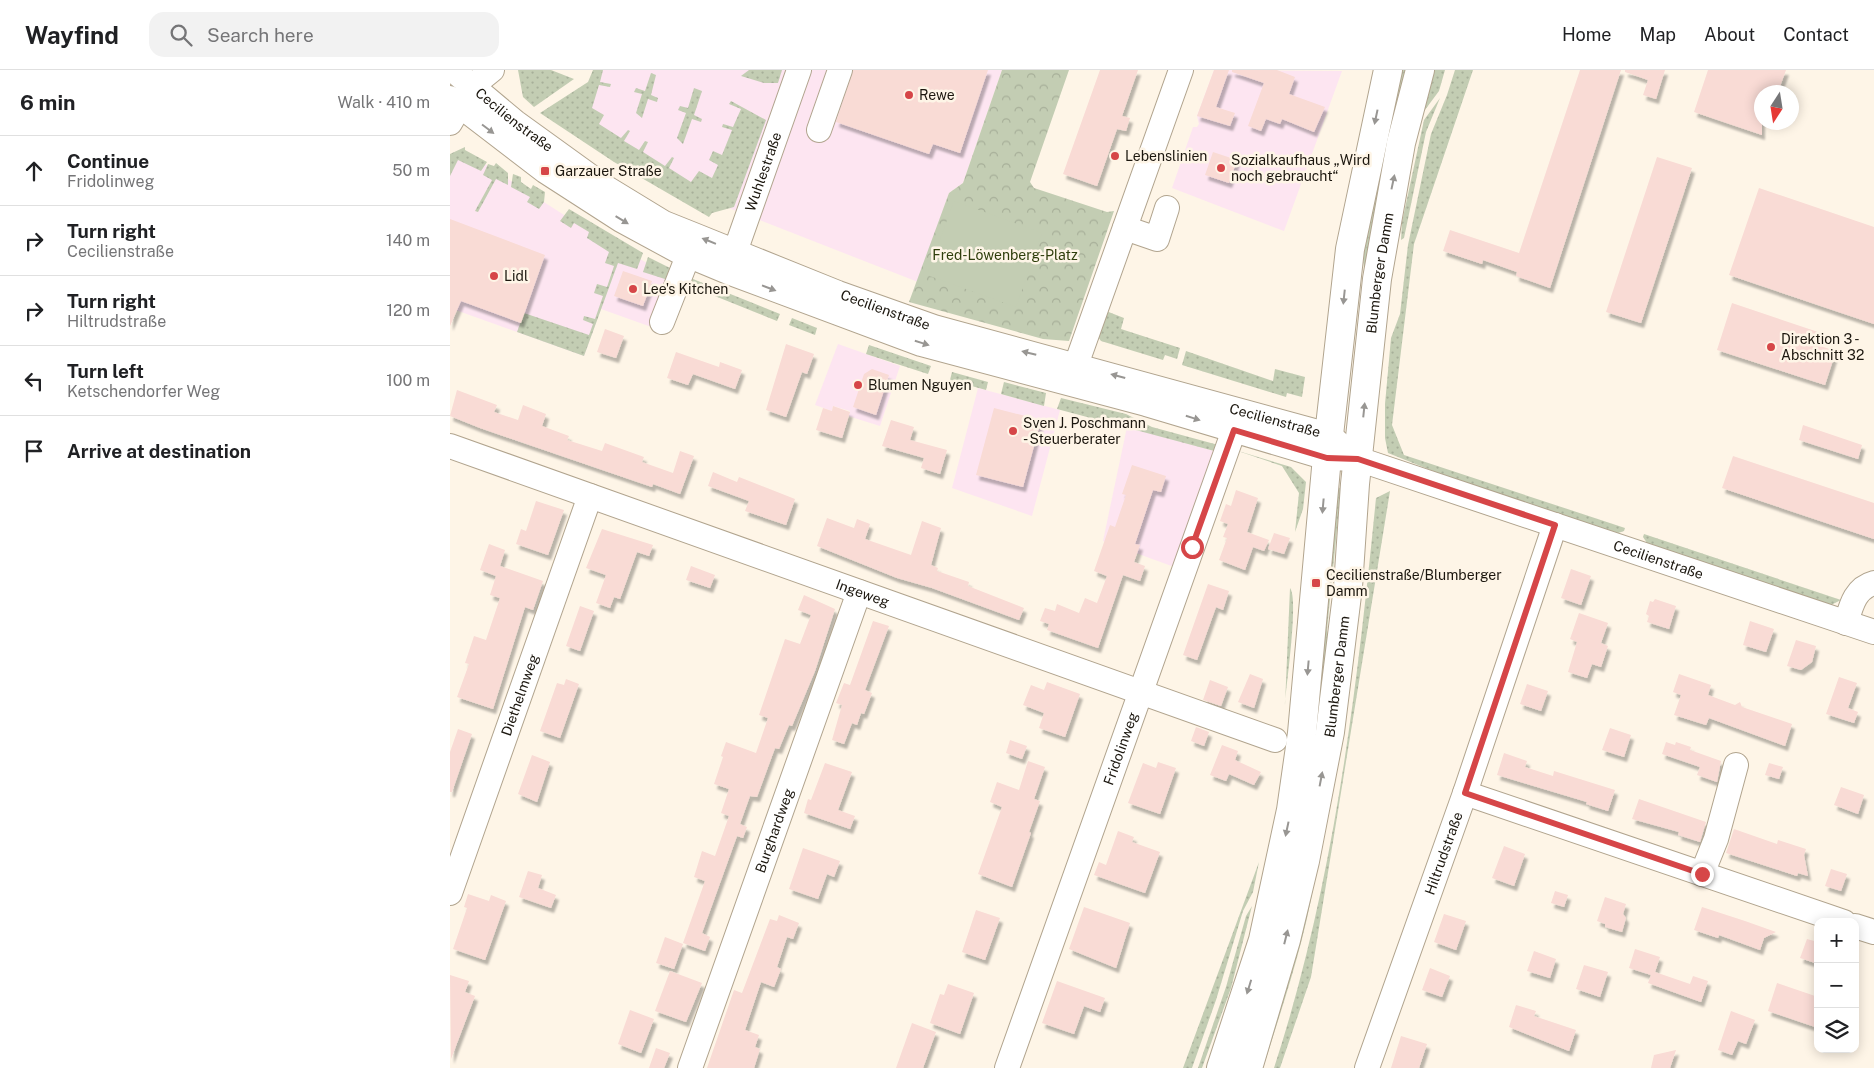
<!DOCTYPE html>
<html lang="en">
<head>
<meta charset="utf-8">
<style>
  :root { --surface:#fff; --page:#f2f2f2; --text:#202124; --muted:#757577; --line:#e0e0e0 }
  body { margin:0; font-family:"Public Sans",sans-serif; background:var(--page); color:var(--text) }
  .controls { position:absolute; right:15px; bottom:15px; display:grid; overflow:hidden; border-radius:10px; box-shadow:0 2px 12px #0003 }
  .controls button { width:45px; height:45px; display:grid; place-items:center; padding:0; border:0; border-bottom:1px solid var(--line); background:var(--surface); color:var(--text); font:25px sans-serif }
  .compass { position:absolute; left:1304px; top:15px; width:45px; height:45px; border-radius:50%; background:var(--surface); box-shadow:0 2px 12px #0003; rotate:192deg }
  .stop { position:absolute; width:15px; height:15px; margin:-11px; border:4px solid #d64648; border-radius:50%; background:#fff }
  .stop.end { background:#d64648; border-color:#fff; box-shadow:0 1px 5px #0008 }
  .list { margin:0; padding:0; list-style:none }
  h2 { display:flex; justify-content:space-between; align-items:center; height:65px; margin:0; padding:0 20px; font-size:21px }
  h2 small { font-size:16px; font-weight:400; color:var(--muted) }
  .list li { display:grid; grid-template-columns:32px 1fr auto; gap:15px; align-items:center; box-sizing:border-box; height:70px; padding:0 20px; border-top:1px solid var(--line) }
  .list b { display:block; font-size:19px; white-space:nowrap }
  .list p { margin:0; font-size:16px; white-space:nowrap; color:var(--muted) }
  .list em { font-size:16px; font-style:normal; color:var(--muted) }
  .icon { flex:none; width:28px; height:28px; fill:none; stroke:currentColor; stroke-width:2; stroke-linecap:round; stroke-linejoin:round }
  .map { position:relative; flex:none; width:1424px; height:998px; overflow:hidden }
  header { display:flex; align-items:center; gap:30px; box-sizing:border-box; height:70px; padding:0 25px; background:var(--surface); border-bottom:1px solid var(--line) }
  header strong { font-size:24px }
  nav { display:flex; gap:28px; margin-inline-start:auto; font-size:18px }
  .search { width:350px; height:45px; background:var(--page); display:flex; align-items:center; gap:12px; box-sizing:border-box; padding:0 18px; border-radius:15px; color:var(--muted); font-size:19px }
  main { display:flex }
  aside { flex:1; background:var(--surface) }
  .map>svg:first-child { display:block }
  .commercial { fill:#fde5f1 }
  .grass { fill:url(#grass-dots) }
  .park { fill:url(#park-crowns) }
  .garden { fill:#c3cdb3 }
  .building { fill:#f9dbd5; filter:url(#shadow) }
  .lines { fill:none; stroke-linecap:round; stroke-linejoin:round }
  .minor-casing { stroke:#b1a48e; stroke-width:26 }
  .major-casing { stroke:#b1a48e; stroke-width:30 }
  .minor { stroke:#fff; stroke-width:24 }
  .major { stroke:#fff; stroke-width:28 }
  .oneway { fill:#989693 }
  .route { stroke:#d64648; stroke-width:6 }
  .poi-dot { fill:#d64648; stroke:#fef5e7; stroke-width:2 }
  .labels { text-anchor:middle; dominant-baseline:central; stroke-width:5; stroke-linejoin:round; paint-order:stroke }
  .poi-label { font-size:14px; fill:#1b160e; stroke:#fef5e7; text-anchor:start }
  .street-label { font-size:14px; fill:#1b160e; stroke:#fef5e7 }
  .park-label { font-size:14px; fill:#2f3e0b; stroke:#fef5e7 }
</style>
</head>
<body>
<header>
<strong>Wayfind</strong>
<div class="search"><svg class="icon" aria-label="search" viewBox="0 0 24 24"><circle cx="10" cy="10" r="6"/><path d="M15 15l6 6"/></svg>Search here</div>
<nav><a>Home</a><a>Map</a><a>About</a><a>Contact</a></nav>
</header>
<main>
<aside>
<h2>6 min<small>Walk · 410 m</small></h2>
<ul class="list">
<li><svg class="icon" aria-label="ahead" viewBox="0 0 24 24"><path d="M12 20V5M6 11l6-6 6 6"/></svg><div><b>Continue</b><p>Fridolinweg</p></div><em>50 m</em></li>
<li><svg class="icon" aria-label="right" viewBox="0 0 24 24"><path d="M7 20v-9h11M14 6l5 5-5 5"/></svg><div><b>Turn right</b><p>Cecilienstraße</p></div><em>140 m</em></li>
<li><svg class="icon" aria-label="right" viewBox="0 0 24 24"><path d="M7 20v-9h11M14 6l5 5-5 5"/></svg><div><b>Turn right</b><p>Hiltrudstraße</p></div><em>120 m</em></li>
<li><svg class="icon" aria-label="left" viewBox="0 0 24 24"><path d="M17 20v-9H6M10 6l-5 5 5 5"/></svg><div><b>Turn left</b><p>Ketschendorfer Weg</p></div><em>100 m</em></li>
<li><svg class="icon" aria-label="arrive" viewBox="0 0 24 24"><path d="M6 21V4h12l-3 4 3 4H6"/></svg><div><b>Arrive at destination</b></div></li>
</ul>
</aside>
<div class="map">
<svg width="1424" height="998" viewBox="0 0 1424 998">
  <defs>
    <pattern id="grass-dots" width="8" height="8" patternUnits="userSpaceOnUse" patternTransform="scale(1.25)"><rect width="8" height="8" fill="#c3cdb3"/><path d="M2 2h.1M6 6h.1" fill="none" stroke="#a7af99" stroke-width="1.8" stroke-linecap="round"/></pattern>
    <pattern id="park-crowns" width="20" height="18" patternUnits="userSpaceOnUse" patternTransform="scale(1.25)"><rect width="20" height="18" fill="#c3cdb3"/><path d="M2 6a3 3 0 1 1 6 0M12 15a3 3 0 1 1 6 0" fill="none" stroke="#a7af99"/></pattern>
    <filter id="shadow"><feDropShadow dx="3" dy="5" stdDeviation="1" flood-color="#0004"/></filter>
  </defs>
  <rect width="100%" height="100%" fill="#fef5e7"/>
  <g class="commercial">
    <path d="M145 0H552L513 113 499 123 468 212 258 130 128 50Z"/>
    <path d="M764 0 892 1 834 161 722 118 743 57H747L749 54 747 46Z"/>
    <path d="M24 87 125 152 225 209 207 259 151 239 134 286 0 238V88Z"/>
    <path d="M388 274 450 296 430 356 398 346 400 341 383 336 382 341 365 335Z"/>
    <path d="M528 318 610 340 582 446 502 418Z"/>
    <path d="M677 357 768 382 727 498 653 471Z"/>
  </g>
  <g class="grass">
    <path d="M68 0H101L124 9 84 37 73 27Z"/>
    <path d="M143 0H153L150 12 161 14 160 17 149 15 142 38 154 45 149 54 171 68 178 60 180 61 174 71 189 80 195 71 198 72 193 82 215 96 222 87 224 88 219 98 241 112 249 101 262 108 268 95 259 90 263 81 272 85 282 60 272 57 273 54 283 57 291 39 279 34 281 31 316 50 284 137 262 143 259 147 164 92 90 43 138 12Z"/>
    <path d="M299 0H332L328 13H314L291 6Z"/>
    <path d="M947 0H960L906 334 899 333 914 199 912 172Z"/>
    <path d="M980 0H995L989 21 969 48 945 160 946 180 940 179Z"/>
    <path d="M1005 0H1023L964 174 942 355 954 385 1175 458 1174 461 1168 463 1003 409 938 383 935 368V334L941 268 950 244 958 175 981 64 997 25Z"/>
    <path d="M201 3 206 5 201 25 208 28 207 32 198 29 192 48 186 43 192 24 184 22 186 18 195 21Z"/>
    <path d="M244 18 252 21 244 45 252 49 251 52 242 49 233 74 227 68 236 43 228 40 230 36 238 38Z"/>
    <path d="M990 28 976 62 954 168 951 170 952 152 974 50Z"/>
    <path d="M15 77V80L37 92 31 101 8 90 0 106V84Z"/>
    <path d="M46 93 58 103V115L46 109 28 142 25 141 42 110 33 105 38 94 44 96Z"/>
    <path d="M63 104 71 107V112L81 119 83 115 95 122 94 132 89 139 77 132 80 127 61 117Z"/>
    <path d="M119 139 193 183 187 199 168 193 134 286 67 262 74 243 139 265 143 254 133 250 134 246 145 249 153 226 144 223 147 214 157 217 164 196 155 193 159 182 137 168 139 162 124 153 121 158 110 151Z"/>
    <path d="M198 187 222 199 218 210 193 202Z"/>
    <path d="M233 205 330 244 327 251 230 212Z"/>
    <path d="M656 241 674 248 671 259 730 278 727 289 715 285 713 290 651 271 648 267Z"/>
    <path d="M342 248 367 258 365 265 339 255Z"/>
    <path d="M419 275 481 296 478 304 416 284Z"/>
    <path d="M736 281 823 311 825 299 855 307 852 327 837 323 836 327 732 295Z"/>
    <path d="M502 302 538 312 536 320 500 310Z"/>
    <path d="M554 312 596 323 594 336 551 324Z"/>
    <path d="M611 328 676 344 702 357 772 376 768 382 607 339Z"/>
    <path d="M785 380 841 397 856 412 853 439 845 462 849 423 832 396Z"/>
    <path d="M884 417 891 418 877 560 880 584 869 668 809 917Z"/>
    <path d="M940 421 861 907 830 998H824C884 814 907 620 926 428Z"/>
    <path d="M1194 464 1391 530 1381 535 1197 473 1193 467Z"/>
    <path d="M840 518C849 529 836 616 835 635Z"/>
    <path d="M809 792 803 822 793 841 766 930 742 998H733Z"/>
    <path d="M867 793C858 863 834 931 813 998H807Z"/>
    <path d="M802 836 781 918 752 998H748L776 917 796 846Z"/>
  </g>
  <path class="park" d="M552 0H619L580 112 584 118 657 142 664 141 619 271 593 269 459 232 499 123 513 113Z"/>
  <path class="garden" d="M504 131 592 163 566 237 477 205Z"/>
  <g class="building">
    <path d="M403 0H538L510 83 483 74 479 84 386 52Z"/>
    <path d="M650 0H688L672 46 680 48 676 61 667 59 647 116 613 104Z"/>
    <path d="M764 0H779L766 37 785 43 780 56 747 46Z"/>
    <path d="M782 0H827L845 7 839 24 875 37 864 62 832 49 830 54 816 49 811 61 798 56 814 13 782 2Z"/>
    <path d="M1130 0H1171L1100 218 1066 206 1067 202 1033 190 1032 194 993 181 1000 160 1069 183Z"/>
    <path d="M1175 0H1215L1206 29 1193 25 1198 10 1175 2Z"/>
    <path d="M1258 0H1336L1328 22H1312V65L1244 42Z"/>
    <path d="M763 82 787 90 779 113 755 105Z"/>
    <path d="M1207 87 1242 98 1191 253 1156 242Z"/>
    <path d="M1309 118 1424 157V254L1279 205Z"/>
    <path d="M0 149 95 185 71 253 11 231 0 256Z"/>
    <path d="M173 201 202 211 193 236 164 226Z"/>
    <path d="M1282 233 1368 262 1364 274 1386 281 1375 315 1267 280Z"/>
    <path d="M155 259 174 266 166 288 147 282Z"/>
    <path d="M336 274 364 284 357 304 352 302 336 347 316 340Z"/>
    <path d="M226 282 269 297 270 292 292 300 285 319 243 304 238 315 217 308Z"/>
    <path d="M422 299 439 305 426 345 403 337 414 304Z"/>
    <path d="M7 320 47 335 44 342 68 350 73 335 96 344 92 356 119 366 117 370 152 381 155 373 194 387 192 392 223 403 230 381 244 386 230 424 203 414 202 417 30 358 0 346Z"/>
    <path d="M383 336 400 342 392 368 366 360 373 338 382 341Z"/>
    <path d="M544 338 591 350 573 417 526 405Z"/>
    <path d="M441 350 464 357 460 370 497 380 490 404 471 398 474 388 432 376Z"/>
    <path d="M1353 355 1412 375 1408 389 1349 370Z"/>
    <path d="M1283 386 1424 433V469L1272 418Z"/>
    <path d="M682 395 716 406 711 422 703 420 685 474 690 475 684 492 695 496 690 511 673 505 648 578 597 560 599 554 590 551 595 538 605 541 607 534 629 543 635 528 647 533 657 506 644 501 660 455 665 457 676 425 672 424Z"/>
    <path d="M263 402 287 412 289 407 345 429 336 455 295 441 299 431 258 416Z"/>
    <path d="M786 420 808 428 797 462 819 470 814 481 803 477 795 500 769 490 777 468 773 467 778 454 770 451 776 434 781 436Z"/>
    <path d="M86 431 114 440 98 485 66 474 71 459 76 461Z"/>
    <path d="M377 448 404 458 407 449 420 454 415 469 461 485 472 451 491 458 481 495 488 498 487 501 519 512 518 516 574 538 569 550 482 518 447 508 367 476Z"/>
    <path d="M152 459 203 475 199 486 187 482 170 529 164 527 160 538 146 533 156 505 136 498Z"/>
    <path d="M824 463 840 468 834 484 818 479Z"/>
    <path d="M39 474 55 480 50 496 93 511 83 540 75 537 43 639 7 627 19 594 15 593 24 566 36 570 50 528 40 525 46 506 30 500Z"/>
    <path d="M241 496 265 505 260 518 236 510Z"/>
    <path d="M1121 499 1141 506 1131 535 1111 528Z"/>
    <path d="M758 514 779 521 773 540 766 537 747 590 733 585Z"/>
    <path d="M354 525 385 539 365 601 342 656 339 655 329 679 325 678 307 727 300 726 290 754 297 757 293 768 287 766 252 863 260 867 255 881 233 873 255 811 244 807 252 781 265 786 279 746 271 743 279 719 264 714 273 687 271 686 276 672 306 683 318 648 309 645 335 569 350 574 361 545 348 540Z"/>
    <path d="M1205 529 1226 536 1219 559 1197 552 1199 546 1196 544 1200 531 1203 532Z"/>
    <path d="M130 536 144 541 130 581 116 576Z"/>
    <path d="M1129 543 1158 553 1151 573 1158 576 1151 597 1142 594 1137 608 1118 602 1127 572 1120 569Z"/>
    <path d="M423 551 439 556 415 620 422 623 414 644 411 643 407 655 402 653 394 674 382 670 392 635 386 633 394 613 400 615Z"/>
    <path d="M1300 551 1324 559 1316 582 1293 575Z"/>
    <path d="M1346 570 1366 576 1362 592 1351 600 1337 596Z"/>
    <path d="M800 604 813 609 804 638 788 632Z"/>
    <path d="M1229 604 1261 615 1258 625 1285 635 1290 632 1292 637 1342 654 1335 676 1259 648 1256 655 1224 645 1231 625 1223 622Z"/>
    <path d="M1389 607 1407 613 1398 638 1408 642 1404 653 1376 644Z"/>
    <path d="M116 609 129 614 110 668 90 661 107 613 114 615Z"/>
    <path d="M760 610 778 617 771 636 753 630Z"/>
    <path d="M597 612 630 624 615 667 589 658 594 643 573 635 581 615 594 620Z"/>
    <path d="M1077 614 1098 621 1091 641 1070 634Z"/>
    <path d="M746 657 759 662 754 676 741 671Z"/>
    <path d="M1160 658 1181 665 1174 687 1152 680Z"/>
    <path d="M8 659 22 664 2 722H0V682Z"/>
    <path d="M560 670 577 676 572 689 556 683Z"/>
    <path d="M1216 672 1225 675 1226 672 1241 677 1240 680 1271 691 1267 712 1247 705 1250 697 1212 684Z"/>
    <path d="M772 675 788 681 785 690 811 702 804 715 779 704 776 711 760 705Z"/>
    <path d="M1054 683 1077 691 1075 697 1103 706 1104 701 1165 720 1158 741 1136 734 1137 732 1047 705Z"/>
    <path d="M82 685 100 692 87 732 68 724Z"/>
    <path d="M578 691 595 697 584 729 590 731 579 762 581 763 562 817 528 804 552 737 540 732 547 712 569 720Z"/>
    <path d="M708 692 726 698 710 744 678 733 693 693 706 698Z"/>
    <path d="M375 693 402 702 388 740 405 746 400 759 354 743 358 729 361 730Z"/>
    <path d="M1319 693 1333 697 1329 709 1315 705Z"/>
    <path d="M1391 717 1414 725 1408 744 1384 735Z"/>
    <path d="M1189 729 1256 752 1250 772 1228 765 1229 762 1182 749Z"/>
    <path d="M1284 759 1327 774 1328 770 1356 779 1354 785 1358 806 1348 803 1347 806 1276 783Z"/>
    <path d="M668 761 684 767 682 772 710 782 695 823 644 805 649 792 656 795Z"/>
    <path d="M1054 776 1075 784 1064 816 1042 808Z"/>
    <path d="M353 778 390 791 384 807 377 804 368 829 339 819Z"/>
    <path d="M1381 799 1397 804 1391 821 1375 816Z"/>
    <path d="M78 801 92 805 88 818 106 825 101 838 69 827Z"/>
    <path d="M1105 821 1118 825 1114 837 1101 833Z"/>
    <path d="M18 824 39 831 41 825 56 831 35 890 3 879 17 838 14 837Z"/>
    <path d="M1155 827 1176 834 1173 844 1176 848 1172 862 1155 857V854L1147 851Z"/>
    <path d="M634 837 680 853 666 898 619 879Z"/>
    <path d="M1252 837 1295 851 1326 862 1314 868 1310 880 1269 865 1268 868 1244 860Z"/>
    <path d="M526 840 550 848 535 890 512 882Z"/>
    <path d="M994 844 1016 851 1006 880 984 872Z"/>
    <path d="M329 845 349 853 343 869 337 867 327 897 331 899 324 917 311 912 295 960 309 965 305 977 310 979 304 998H257L284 920 292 923 320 849 327 851Z"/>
    <path d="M215 867 233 874 224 899 206 893Z"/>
    <path d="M1357 869 1368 872V894L1350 888Z"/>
    <path d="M1185 879 1210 887 1205 902 1240 914 1243 906 1258 911 1251 932 1198 913 1201 905 1179 898Z"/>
    <path d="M1084 881 1106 889 1100 908 1077 901Z"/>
    <path d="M1134 895 1158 902 1150 927 1126 919Z"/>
    <path d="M980 898 1000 906 992 927 972 920Z"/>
    <path d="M220 901 252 913 236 952 205 941Z"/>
    <path d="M0 905 19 911 15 922 25 926 1 989Z"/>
    <path d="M607 911 655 928 650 942 634 936 624 964 592 953Z"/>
    <path d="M1327 913 1368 927V958L1318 941Z"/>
    <path d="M498 914 524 923 510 964 480 953 490 924 494 925Z"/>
    <path d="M1066 935 1086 941 1084 946 1126 960 1119 981 1059 957Z"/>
    <path d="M180 940 204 949 191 983 168 974Z"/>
    <path d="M1281 941 1305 950 1296 974 1288 971 1282 985 1268 980Z"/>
    <path d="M462 953 486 962 473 998H446Z"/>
    <path d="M951 966 977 974 969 998H941Z"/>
    <path d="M206 978 220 983 214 998H199Z"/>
    <path d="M1226 980 1220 998H1201L1204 985Z"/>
  </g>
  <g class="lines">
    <g class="minor-casing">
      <g id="minor">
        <path id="s1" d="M3 0 65 52 155 117 214 153 249 167 388 223 484 257 879 365 893 377"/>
        <path id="s2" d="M0 28 95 101 171 150 230 182 278 202 471 274 696 334 877 388 908 389 1424 562"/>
        <path d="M0 53 21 17 42 0"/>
        <path d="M369 60 390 0"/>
        <path d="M675 158 707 169 717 138"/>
        <path id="s3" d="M280 196 349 0"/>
        <path d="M212 252 238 186"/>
        <path d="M626 295 731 0"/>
        <path id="s4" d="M0 376 825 670"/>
        <path d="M1396 553C1401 536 1405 518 1424 513"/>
        <path d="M1015 723 1394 852"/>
        <path d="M1252 804 1266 769 1286 695"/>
        <path id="s5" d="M0 823 140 426"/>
        <path d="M1405 856 1424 862"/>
        <path id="s6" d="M240 998 409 522"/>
        <path id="s7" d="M557 998 784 360"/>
        <path id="s8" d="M917 998 1015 723 1105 455"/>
      </g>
    </g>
    <g class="major-casing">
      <g id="major">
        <path d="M771 998 813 870 841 740 852 663 879 365 900 179 938 0"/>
        <path id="s9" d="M798 998 836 870 855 791 880 662 898 517 905 414 927 209 951 73 970 0"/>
      </g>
    </g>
    <use href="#minor" class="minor"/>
    <use href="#major" class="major"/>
  </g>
  <defs><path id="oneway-solid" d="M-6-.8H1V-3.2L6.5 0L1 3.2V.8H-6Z" transform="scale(1.25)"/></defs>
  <g class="oneway">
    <use href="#oneway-solid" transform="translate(926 47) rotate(102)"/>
    <use href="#oneway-solid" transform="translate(38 59) rotate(37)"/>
    <use href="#oneway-solid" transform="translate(943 112) rotate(-78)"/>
    <use href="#oneway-solid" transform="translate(172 150) rotate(31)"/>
    <use href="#oneway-solid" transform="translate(259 171) rotate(-158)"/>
    <use href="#oneway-solid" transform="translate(319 218) rotate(21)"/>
    <use href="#oneway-solid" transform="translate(894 227) rotate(96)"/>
    <use href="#oneway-solid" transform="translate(472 273) rotate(17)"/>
    <use href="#oneway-solid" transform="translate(579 283) rotate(-166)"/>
    <use href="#oneway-solid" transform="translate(668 306) rotate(-165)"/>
    <use href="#oneway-solid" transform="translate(914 340) rotate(-84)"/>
    <use href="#oneway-solid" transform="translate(743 348) rotate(17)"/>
    <use href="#oneway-solid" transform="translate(873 436) rotate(95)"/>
    <use href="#oneway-solid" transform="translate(858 598) rotate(95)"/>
    <use href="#oneway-solid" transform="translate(871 709) rotate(-79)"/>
    <use href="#oneway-solid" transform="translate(837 759) rotate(102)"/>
    <use href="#oneway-solid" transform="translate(836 867) rotate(-76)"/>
    <use href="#oneway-solid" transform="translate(799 917) rotate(107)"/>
  </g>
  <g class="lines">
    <path class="route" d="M742 477 784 360 877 388 908 389 1105 455 1015 723 1252 804"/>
  </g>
  <g class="poi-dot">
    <circle cx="459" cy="25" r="5"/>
    <circle cx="665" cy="86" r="5"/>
    <circle cx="771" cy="98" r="5"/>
    <rect x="90" y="96" width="10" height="10" rx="2.5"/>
    <circle cx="44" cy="206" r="5"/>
    <circle cx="183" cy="219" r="5"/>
    <circle cx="1321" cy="277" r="5"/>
    <circle cx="408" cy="315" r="5"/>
    <circle cx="563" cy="361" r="5"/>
    <rect x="861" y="508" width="10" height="10" rx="2.5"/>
  </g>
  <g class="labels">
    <g class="poi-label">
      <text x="469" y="25">Rewe</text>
      <text x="675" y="86">Lebenslinien</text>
      <text x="781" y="90">Sozialkaufhaus „Wird<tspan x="781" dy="16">noch gebraucht“</tspan></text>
      <text x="105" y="101">Garzauer Straße</text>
      <text x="54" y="206">Lidl</text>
      <text x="193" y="219">Lee's Kitchen</text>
      <text x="1331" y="269">Direktion 3 -<tspan x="1331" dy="16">Abschnitt 32</tspan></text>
      <text x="418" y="315">Blumen Nguyen</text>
      <text x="573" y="353">Sven J. Poschmann<tspan x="573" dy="16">- Steuerberater</tspan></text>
      <text x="876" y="505">Cecilienstraße/Blumberger<tspan x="876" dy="16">Damm</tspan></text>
    </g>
    <g class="street-label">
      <text stroke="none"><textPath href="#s1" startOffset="79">Cecilienstraße</textPath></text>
      <text stroke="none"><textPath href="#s3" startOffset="100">Wuhlestraße</textPath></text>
      <text stroke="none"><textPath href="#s9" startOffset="808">Blumberger Damm</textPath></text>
      <text stroke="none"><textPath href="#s1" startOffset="499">Cecilienstraße</textPath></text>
      <text stroke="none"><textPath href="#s1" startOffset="904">Cecilienstraße</textPath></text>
      <text stroke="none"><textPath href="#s2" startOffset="1305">Cecilienstraße</textPath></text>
      <text stroke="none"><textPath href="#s4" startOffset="438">Ingeweg</textPath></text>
      <text stroke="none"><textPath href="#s9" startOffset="402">Blumberger Damm</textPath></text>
      <text stroke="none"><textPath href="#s5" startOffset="210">Diethelmweg</textPath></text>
      <text stroke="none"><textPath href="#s7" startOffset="339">Fridolinweg</textPath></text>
      <text stroke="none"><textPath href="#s6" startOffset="252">Burghardweg</textPath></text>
      <text stroke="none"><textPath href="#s8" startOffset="228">Hiltrudstraße</textPath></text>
    </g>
    <g class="park-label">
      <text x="555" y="185">Fred-Löwenberg-Platz</text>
    </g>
  </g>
</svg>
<div class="controls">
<button>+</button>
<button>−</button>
<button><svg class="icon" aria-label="layers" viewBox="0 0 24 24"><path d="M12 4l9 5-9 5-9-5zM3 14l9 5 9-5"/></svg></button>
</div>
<svg class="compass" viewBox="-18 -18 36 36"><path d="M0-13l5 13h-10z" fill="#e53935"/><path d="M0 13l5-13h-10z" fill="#757577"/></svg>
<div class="stop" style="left:742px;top:477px"></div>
<div class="stop end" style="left:1252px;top:804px"></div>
</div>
</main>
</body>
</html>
